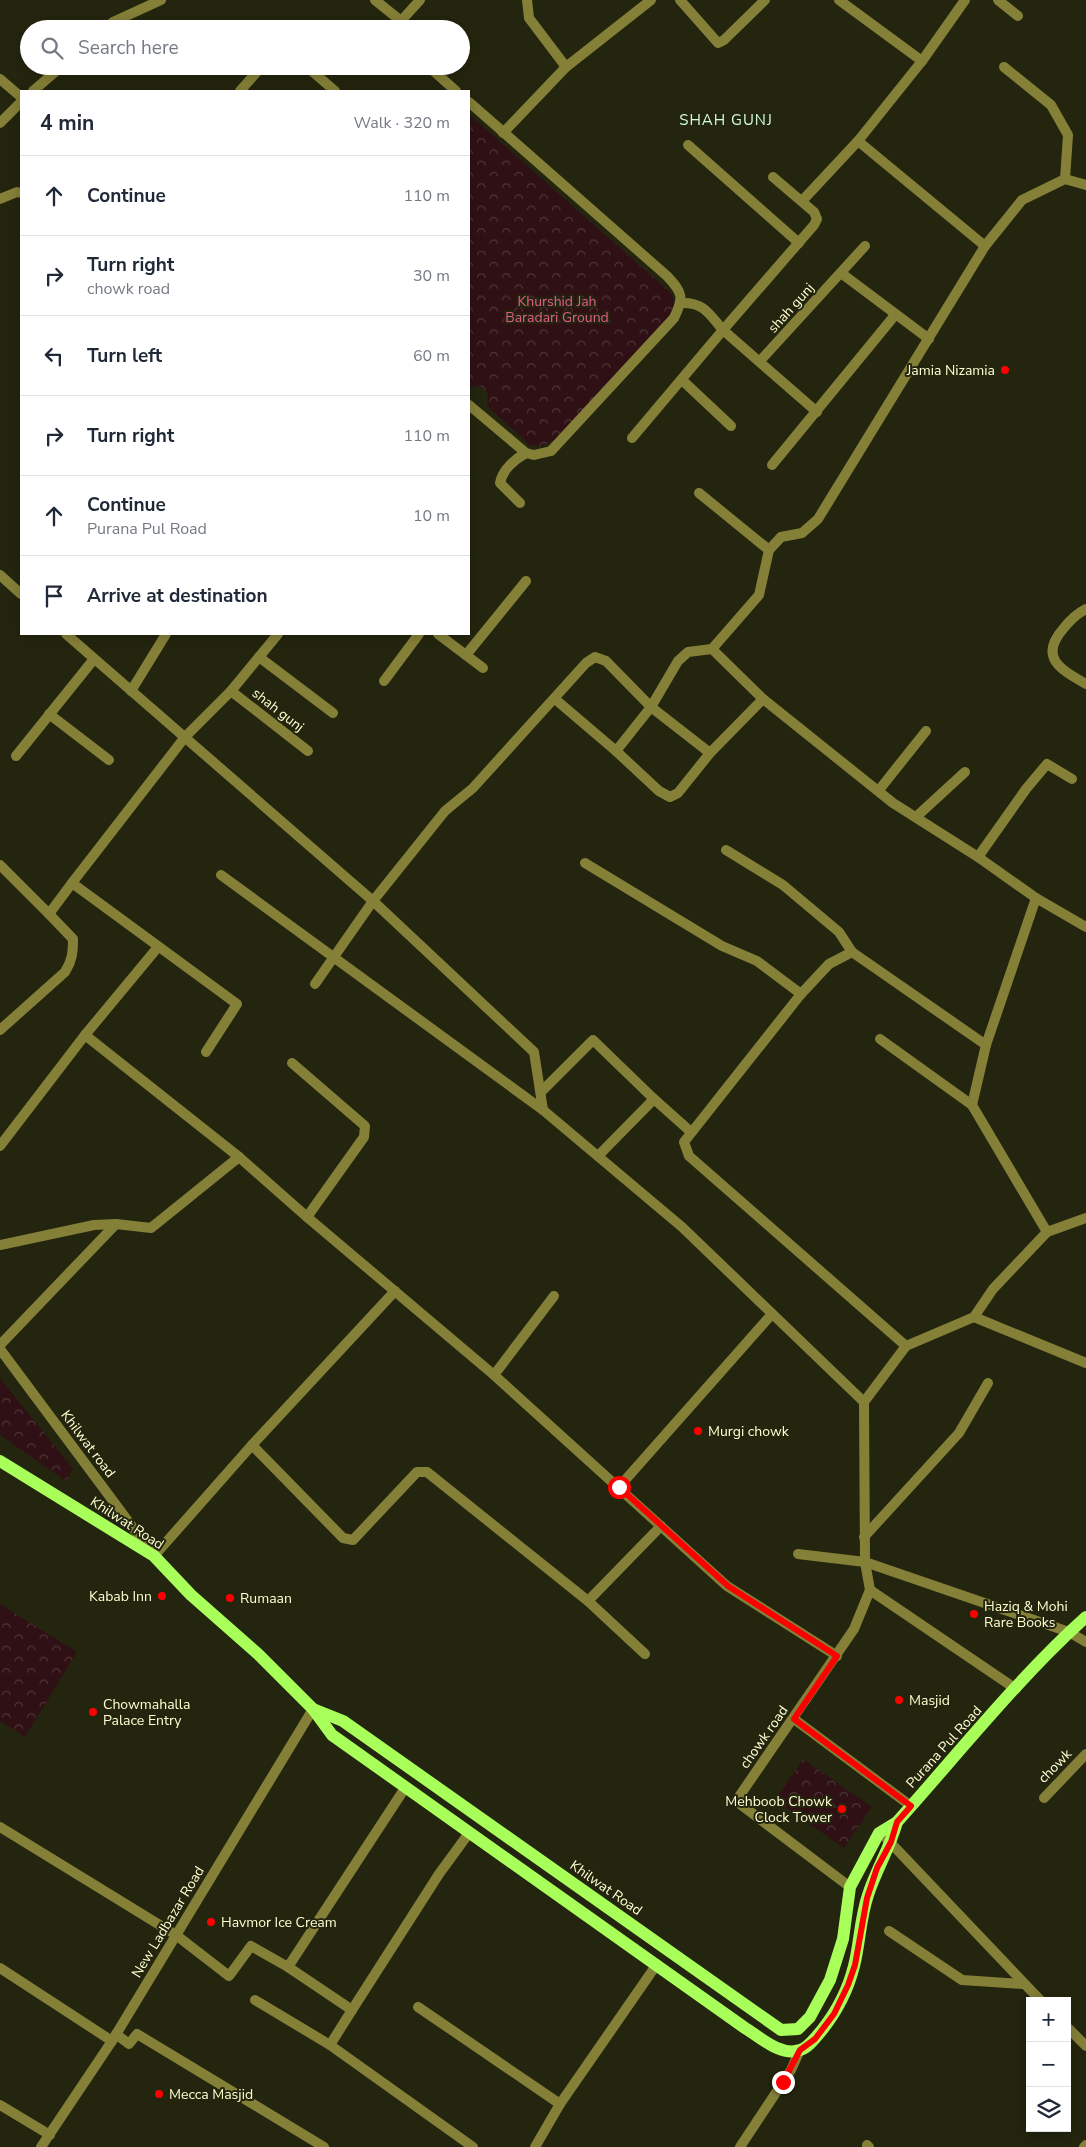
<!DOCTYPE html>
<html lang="en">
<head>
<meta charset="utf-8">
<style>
  :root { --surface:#fff; --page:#f6f6f7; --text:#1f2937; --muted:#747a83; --line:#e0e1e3 }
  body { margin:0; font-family:"Nunito Sans",sans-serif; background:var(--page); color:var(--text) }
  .controls { position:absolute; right:15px; bottom:15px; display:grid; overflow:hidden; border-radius:0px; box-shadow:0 2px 12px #0003 }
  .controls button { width:45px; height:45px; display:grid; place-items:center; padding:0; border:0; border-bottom:1px solid var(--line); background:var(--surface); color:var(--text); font:25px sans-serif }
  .stop { position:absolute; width:15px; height:15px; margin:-11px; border:4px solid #fd0002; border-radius:50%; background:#fff }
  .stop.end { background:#fd0002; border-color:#fff; box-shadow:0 1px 5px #0008 }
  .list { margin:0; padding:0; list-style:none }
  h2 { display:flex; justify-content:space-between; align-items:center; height:65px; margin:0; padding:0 20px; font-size:21px }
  h2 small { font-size:16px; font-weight:400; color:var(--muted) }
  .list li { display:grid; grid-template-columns:32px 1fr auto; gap:15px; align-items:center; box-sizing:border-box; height:80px; padding:0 20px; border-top:1px solid var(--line) }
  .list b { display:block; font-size:19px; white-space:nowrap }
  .list p { margin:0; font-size:16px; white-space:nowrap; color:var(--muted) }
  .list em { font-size:16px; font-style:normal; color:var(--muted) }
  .icon { flex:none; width:28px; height:28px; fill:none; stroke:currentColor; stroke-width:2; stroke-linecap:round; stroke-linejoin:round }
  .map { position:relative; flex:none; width:1086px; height:2147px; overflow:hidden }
  .search { position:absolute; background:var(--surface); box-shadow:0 2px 12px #0003; left:20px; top:20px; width:450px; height:55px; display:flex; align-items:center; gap:12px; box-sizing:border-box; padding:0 18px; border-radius:28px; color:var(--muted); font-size:19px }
  .panel { position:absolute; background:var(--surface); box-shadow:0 2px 12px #0003; left:20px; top:90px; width:450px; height:545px; border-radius:0px }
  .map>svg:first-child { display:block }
  .forest { fill:url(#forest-crowns) }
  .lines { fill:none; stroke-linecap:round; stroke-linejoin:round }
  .street { stroke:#858038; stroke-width:10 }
  .primary { stroke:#a9ff59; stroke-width:12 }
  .route { stroke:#fd0002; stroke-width:6 }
  .poi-dot { fill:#fd0002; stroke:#24250e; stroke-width:2 }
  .labels { text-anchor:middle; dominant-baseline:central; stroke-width:4; stroke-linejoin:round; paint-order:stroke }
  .park-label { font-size:14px; fill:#e25b8b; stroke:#24250e }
  .street-label { font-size:14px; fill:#ffffd2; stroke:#24250e }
  .poi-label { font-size:14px; fill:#ffffd2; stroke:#24250e; text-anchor:start }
  .neighbourhood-label { font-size:15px; letter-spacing:1px; fill:#d4ffdf; stroke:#24250e }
</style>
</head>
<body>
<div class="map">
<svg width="1086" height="2147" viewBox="0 0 1086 2147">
  <defs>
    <pattern id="forest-crowns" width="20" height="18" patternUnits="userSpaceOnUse" patternTransform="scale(1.25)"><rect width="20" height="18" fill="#2f1115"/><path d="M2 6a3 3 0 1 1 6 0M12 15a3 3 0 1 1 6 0" fill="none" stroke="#4e3536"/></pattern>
  </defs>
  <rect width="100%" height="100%" fill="#24250e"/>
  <g class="forest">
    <path d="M471 116 671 293 676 308 669 318 556 439 542 446 530 445 487 406 488 393 480 386 469 387V119Z"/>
    <path d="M0 1378 73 1469 66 1481 0 1435Z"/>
    <path d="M0 1604 77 1652 25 1737 0 1721Z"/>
    <path d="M803 1759 872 1807 844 1848 775 1800Z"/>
  </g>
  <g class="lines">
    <g class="street">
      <path d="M375 0 401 21 404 29"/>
      <path d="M527 0 529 18 566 67"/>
      <path d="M680 0 718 43 724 40 765 0"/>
      <path d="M839 0 922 61"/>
      <path d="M998 0 1018 16"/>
      <path d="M401 21 420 0"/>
      <path d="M105 29 113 22 161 0"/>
      <path d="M306 66 335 91"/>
      <path d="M428 66 456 91"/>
      <path d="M1004 67 1051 105 1068 135 1065 179 1086 185"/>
      <path d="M0 79 21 97"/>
      <path d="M33 91 62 66"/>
      <path d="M240 91 262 66"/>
      <path d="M469 102 667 276C683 293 684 297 674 318L551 451 534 455 526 453 469 405"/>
      <path d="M0 123 21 102"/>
      <path d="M503 133 566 67 651 0"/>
      <path d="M858 141 985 246"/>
      <path d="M688 145 799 243"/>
      <path d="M1065 179 1022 200 985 246 818 519 802 533 781 537 769 550 759 595 712 649 763 699 893 803 978 857 1036 898 1086 927"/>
      <path d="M0 199 17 192 21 193"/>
      <path d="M802 201 858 141 922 61 965 0"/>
      <path d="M841 273 929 339"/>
      <path d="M681 303C704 302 709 314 723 330L814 225 817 219 814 212 773 177"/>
      <path d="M760 361 865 246"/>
      <path d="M682 380 731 426"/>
      <path d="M632 438 723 330 817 412"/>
      <path d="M772 465 895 315"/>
      <path d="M699 493 769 550"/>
      <path d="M520 503 500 483C502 470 515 459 526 453"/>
      <path d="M0 575 21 594"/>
      <path d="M1086 609C1076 614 1070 620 1063 629 1038 658 1062 670 1086 684"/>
      <path d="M66 634 373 901 534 1052 543 1110 682 1227 864 1402 865 1562 1069 1632 1086 1642"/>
      <path d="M438 634 483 668"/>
      <path d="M466 655 526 581"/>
      <path d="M259 657 333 713"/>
      <path d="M384 681 419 634"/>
      <path d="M131 691 166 634"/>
      <path d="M231 691 308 751"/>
      <path d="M555 699 616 751 659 791 670 797 678 793 710 753 763 699"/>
      <path d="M49 714 109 760"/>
      <path d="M616 751 651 707 678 661 688 652 712 649"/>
      <path d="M16 756 94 659"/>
      <path d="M879 790 926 731"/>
      <path d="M916 817 965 772"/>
      <path d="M726 850 783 885 839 932 852 952"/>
      <path d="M978 857 1026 789 1047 764 1072 779"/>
      <path d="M585 863 722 946 757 961 801 994 684 1142 689 1156 906 1346"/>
      <path d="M0 865 49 914 72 883 237 1004 206 1052"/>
      <path d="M221 875 543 1110"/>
      <path d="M72 883 185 737 231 691 278 634"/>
      <path d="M315 984 373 901 445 811 473 788 586 663 595 657 606 661 651 707 710 753"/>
      <path d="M801 994 829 964 852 952 986 1045"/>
      <path d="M0 1030 65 972C72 961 73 953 73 939L49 914"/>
      <path d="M85 1035 239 1157 307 1217 494 1375 727 1586 837 1656"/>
      <path d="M880 1039 972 1105"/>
      <path d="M292 1063 365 1126 364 1137 307 1217"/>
      <path d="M541 1092 593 1040 654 1099 691 1132"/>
      <path d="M0 1146 85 1035 158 947"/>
      <path d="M599 1155 654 1099"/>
      <path d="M1047 1232 1086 1218"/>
      <path d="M0 1245 94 1225 116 1224 151 1228 239 1157"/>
      <path d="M974 1317 1086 1363"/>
      <path d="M0 1345 116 1224"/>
      <path d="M0 1349 154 1556 252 1445 395 1291"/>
      <path d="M494 1375 554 1296"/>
      <path d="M864 1402 906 1346 974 1317 993 1289 1047 1232 972 1105 986 1045 1036 898"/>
      <path d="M252 1445 343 1538 353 1540 417 1472H427L588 1601 645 1654"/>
      <path d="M619 1487 772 1314"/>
      <path d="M864 1537 959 1433 988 1383"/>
      <path d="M798 1554 865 1562 870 1590 854 1629 736 1801 850 1887"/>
      <path d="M870 1590 1016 1689"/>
      <path d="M588 1601 661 1526"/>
      <path d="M794 1719 911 1806"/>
      <path d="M1044 1798 1086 1754"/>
      <path d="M0 1827 176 1935 229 1976 251 1946 288 1967 352 2010 330 2045"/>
      <path d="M886 1838 1041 2001"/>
      <path d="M889 1931 962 1980 1023 1984"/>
      <path d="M288 1967 405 1788"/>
      <path d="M0 1968 112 2041"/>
      <path d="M255 2000 330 2045 473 2147"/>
      <path d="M418 2007 560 2104"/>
      <path d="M352 2010 439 1874 469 1833"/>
      <path d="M1067 2027 1086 2046"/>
      <path d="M116 2034 129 2044 137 2034 324 2147"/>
      <path d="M0 2105 50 2135"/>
      <path d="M867 2145 869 2147"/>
      <path d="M41 2147 112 2041 313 1709"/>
      <path d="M535 2147 560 2104 657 1964"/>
      <path d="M740 2147 791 2070 800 2050"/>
      <path d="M1084 2147 1086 2145"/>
    </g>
    <g class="primary">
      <path d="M0 1461 154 1556 191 1595 258 1654 313 1709 332 1735 745 2028C760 2037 781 2057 800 2050 808 2048 816 2037 822 2030 837 2011 848 1990 854 1966 860 1943 860 1918 868 1895 876 1870 890 1848 897 1822"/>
      <path d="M313 1709 343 1721 781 2030 798 2029 810 2017 830 1980 843 1939 850 1887 879 1833 897 1822C958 1754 1019 1677 1086 1617"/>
    </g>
  </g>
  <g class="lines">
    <path class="route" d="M619 1487 728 1586 837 1656 794 1719 911 1806 897 1822 891 1842 877 1868 867 1898 855 1965 848 1985 834 2014 815 2039 800 2050 783 2082"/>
  </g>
  <g class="poi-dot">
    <circle cx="1005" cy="370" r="5"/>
    <circle cx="698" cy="1431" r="5"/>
    <circle cx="162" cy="1596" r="5"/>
    <circle cx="230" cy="1598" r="5"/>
    <circle cx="974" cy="1614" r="5"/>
    <circle cx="899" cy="1700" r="5"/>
    <circle cx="93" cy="1712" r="5"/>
    <circle cx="842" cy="1809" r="5"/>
    <circle cx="211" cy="1922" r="5"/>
    <circle cx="159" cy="2094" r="5"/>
  </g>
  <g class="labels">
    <g class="park-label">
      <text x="557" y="301">Khurshid Jah<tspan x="557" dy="16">Baradari Ground</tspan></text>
    </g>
    <g class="street-label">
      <text transform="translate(791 308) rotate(-48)">shah gunj</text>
      <text transform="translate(278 710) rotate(38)">shah gunj</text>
      <text transform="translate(88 1444) rotate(53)">Khilwat road</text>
      <text transform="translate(127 1523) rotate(33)">Khilwat Road</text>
      <text transform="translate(764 1737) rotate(-55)">chowk road</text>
      <text transform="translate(944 1747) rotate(-48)">Purana Pul Road</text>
      <text transform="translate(1055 1766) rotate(-46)">chowk</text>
      <text transform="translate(606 1888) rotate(35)">Khilwat Road</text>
      <text transform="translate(168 1922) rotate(-59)">New Ladbazar Road</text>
    </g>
    <g class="poi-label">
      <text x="995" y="370" text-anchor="end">Jamia Nizamia</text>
      <text x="708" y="1431">Murgi chowk</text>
      <text x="152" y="1596" text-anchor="end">Kabab Inn</text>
      <text x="240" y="1598">Rumaan</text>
      <text x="984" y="1606">Haziq &amp; Mohi<tspan x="984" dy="16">Rare Books</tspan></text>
      <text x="909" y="1700">Masjid</text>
      <text x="103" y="1704">Chowmahalla<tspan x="103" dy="16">Palace Entry</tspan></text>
      <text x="832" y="1801" text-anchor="end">Mehboob Chowk<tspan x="832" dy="16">Clock Tower</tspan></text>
      <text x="221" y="1922">Havmor Ice Cream</text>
      <text x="169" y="2094">Mecca Masjid</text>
    </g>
    <g class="neighbourhood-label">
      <text x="726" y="120">SHAH GUNJ</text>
    </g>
  </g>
</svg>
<div class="controls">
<button>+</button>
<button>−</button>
<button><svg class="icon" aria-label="layers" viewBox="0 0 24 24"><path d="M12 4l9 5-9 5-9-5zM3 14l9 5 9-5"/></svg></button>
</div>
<div class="stop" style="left:619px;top:1487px"></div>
<div class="stop end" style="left:783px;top:2082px"></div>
<div class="search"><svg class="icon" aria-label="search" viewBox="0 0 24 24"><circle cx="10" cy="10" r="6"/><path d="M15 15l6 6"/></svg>Search here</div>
<section class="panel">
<h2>4 min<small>Walk · 320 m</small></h2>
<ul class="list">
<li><svg class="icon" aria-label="ahead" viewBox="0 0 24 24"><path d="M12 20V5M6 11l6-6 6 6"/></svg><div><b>Continue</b></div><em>110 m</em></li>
<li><svg class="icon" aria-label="right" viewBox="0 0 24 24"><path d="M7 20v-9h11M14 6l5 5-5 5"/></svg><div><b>Turn right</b><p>chowk road</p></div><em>30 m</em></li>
<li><svg class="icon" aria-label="left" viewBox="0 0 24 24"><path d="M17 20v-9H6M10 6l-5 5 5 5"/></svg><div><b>Turn left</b></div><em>60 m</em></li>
<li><svg class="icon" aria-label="right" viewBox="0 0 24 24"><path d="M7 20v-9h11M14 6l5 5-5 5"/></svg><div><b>Turn right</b></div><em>110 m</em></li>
<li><svg class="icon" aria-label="ahead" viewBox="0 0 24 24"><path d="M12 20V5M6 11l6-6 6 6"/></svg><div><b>Continue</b><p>Purana Pul Road</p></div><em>10 m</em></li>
<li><svg class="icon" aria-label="arrive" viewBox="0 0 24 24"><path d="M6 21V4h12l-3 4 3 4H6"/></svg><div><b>Arrive at destination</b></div></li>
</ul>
</section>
</div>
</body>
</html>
